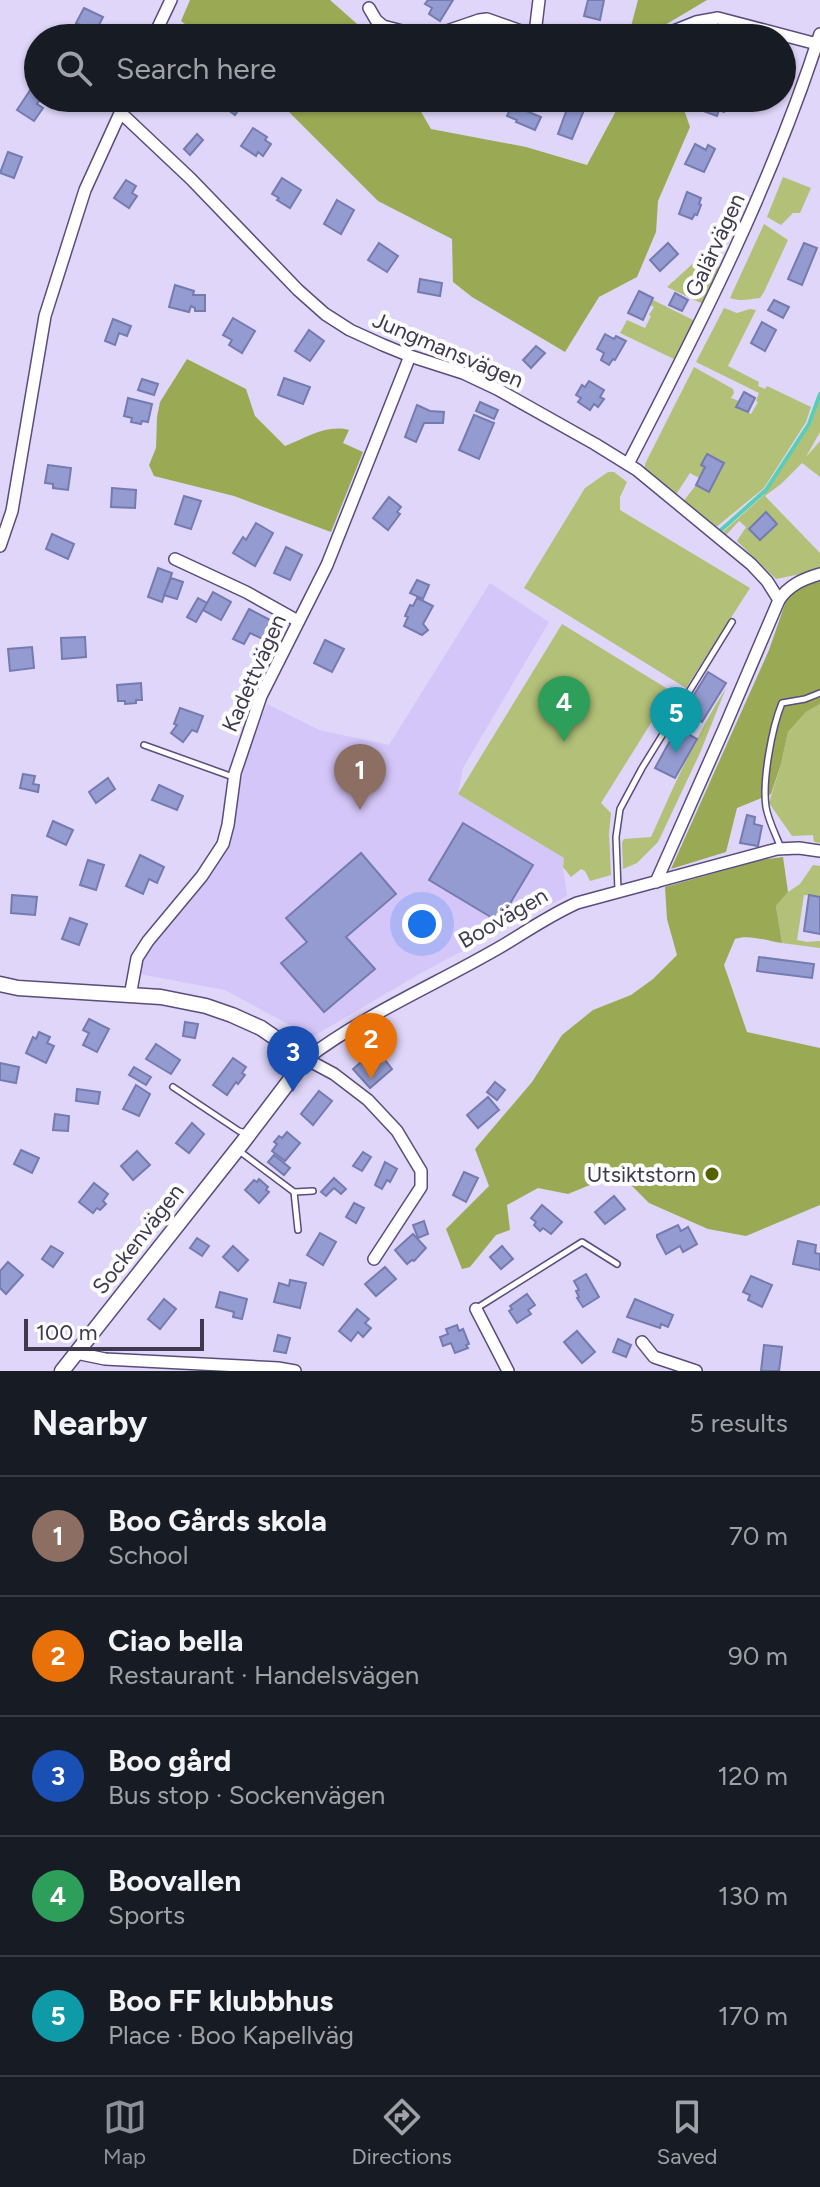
<!DOCTYPE html>
<html lang="en">
<head>
<meta charset="utf-8">
<style>
  :root { --surface:#171b24; --page:#20242c; --text:#f1f3f6; --muted:#9ea1a6; --line:#363941; --accent:#8c9099 }
  body { margin:0; font-family:Figtree,sans-serif; background:var(--page); color:var(--text) }
  .scale { position:absolute; left:24px; bottom:20px; width:180px; box-sizing:border-box; padding-left:8px; border:4px solid #3f394f; border-top:0; font-size:22px; line-height:28px; white-space:nowrap; color:#3f394f; -webkit-text-stroke:6px #fdfdfd; paint-order:stroke }
  .you { position:absolute; left:422px; top:924px; width:28px; height:28px; margin:-20px; border:6px solid #fff; border-radius:50%; background:#1a73e8; box-shadow:0 0 0 12px #1a73e833 }
  .badge { display:grid; place-items:center; width:52px; height:52px; border-radius:50%; background:var(--accent); color:#fff; font-size:26px; font-weight:700 }
  .pin { position:absolute; translate:-50% -66px; filter:drop-shadow(0 2px 4px #0008) }
  .pin::after { content:''; position:absolute; top:42px; width:28px; height:24px; background:inherit; clip-path:polygon(0 0,100% 0,50% 100%) }
  .list { margin:0; padding:0; list-style:none }
  h2 { display:flex; justify-content:space-between; align-items:center; height:104px; margin:0; padding:0 32px; font-size:34px }
  h2 small { font-size:26px; font-weight:400; color:var(--muted) }
  .list li { display:grid; grid-template-columns:52px 1fr auto; gap:24px; align-items:center; box-sizing:border-box; height:120px; padding:0 32px; border-top:2px solid var(--line) }
  .list b { display:block; font-size:30px; white-space:nowrap }
  .list p { margin:0; font-size:26px; white-space:nowrap; color:var(--muted) }
  .list em { font-size:26px; font-style:normal; color:var(--muted) }
  .icon { flex:none; width:44px; height:44px; fill:none; stroke:currentColor; stroke-width:2; stroke-linecap:round; stroke-linejoin:round }
  .map { position:relative; flex:none; width:820px; height:1371px; overflow:hidden }
  .search { position:absolute; background:var(--surface); box-shadow:0 2px 6px #0004; left:24px; right:24px; top:24px; height:88px; display:flex; align-items:center; gap:20px; box-sizing:border-box; padding:0 28px; border-radius:44px; color:var(--muted); font-size:30px }
  .sheet { height:704px; background:var(--surface) }
  nav { display:flex; justify-content:space-around; align-items:center; box-sizing:border-box; height:112px; border-top:2px solid var(--line); background:var(--surface); font-size:22px; color:var(--muted) }
  nav a { display:grid; justify-items:center; gap:4px }
  nav .on { color:var(--accent) }
  .map>svg:first-child { display:block }
  .built { fill:#d4c6f9 }
  .green { fill:#b3c078 }
  .forest { fill:#9aa953 }
  .lines { fill:none; stroke-linecap:round; stroke-linejoin:round }
  .stream { stroke:#57ceb5; stroke-width:4 }
  .building { fill:#939bd1; stroke:#747baf; stroke-width:2 }
  .service-casing { stroke:#5b4c7d; stroke-width:8 }
  .minor-casing { stroke:#5b4c7d; stroke-width:14 }
  .tertiary-casing { stroke:#5b4c7d; stroke-width:17 }
  .service { stroke:#fff; stroke-width:5 }
  .minor { stroke:#fff; stroke-width:11 }
  .tertiary { stroke:#fff; stroke-width:14 }
  .poi-dot { fill:#566101; stroke:#fdfdfd; stroke-width:3 }
  .labels { text-anchor:middle; dominant-baseline:central; stroke-width:8; stroke-linejoin:round; paint-order:stroke }
  .street-label { font-size:22px; fill:#3f394f; stroke:#fdfdfd }
  .poi-label { font-size:22px; fill:#3f394f; stroke:#fdfdfd; text-anchor:end }
</style>
</head>
<body>
<div class="map">
<svg width="820" height="1371" viewBox="0 0 820 1371">
  <rect width="100%" height="100%" fill="#dfd6f9"/>
  <path class="built" d="M490 583 549 622 463 768 458 794 564 858 563 867 567 896 421 973 312 1037 225 990 139 974 143 955 221 858 232 826 249 744 267 704 319 730 389 745Z"/>
  <g class="green">
    <path d="M783 177 811 188 800 213H793L781 225 767 217Z"/>
    <path d="M764 224 788 240 764 292 760 298C749 299 742 302 730 298Z"/>
    <path d="M699 258 722 268 703 304 667 287Z"/>
    <path d="M653 300 695 321 676 360 620 333 627 320 645 328 651 316 649 315 654 307 650 305Z"/>
    <path d="M724 308 737 313 750 309 756 310 728 366 759 382 758 386 765 389 767 386 811 407 806 422 764 488 715 528 682 503 696 485 708 492 723 464 701 465 705 467 699 478 690 473 675 496 645 469V464L694 367 733 389 734 393 731 398 739 401 736 407 751 414 758 402 756 401 759 393 696 362Z"/>
    <path d="M820 399V432L806 457 820 441V477L802 463 781 484 765 496 820 553V570L776 579 737 541 746 527 739 521 726 535 723 532 764 495 811 424Z"/>
    <path d="M608 472H614L627 482 620 497V510L750 588 686 688 524 588 585 488Z"/>
    <path d="M562 624 671 691 601 803 611 813 609 834 611 875 590 881 585 871 581 869 571 877 563 867 564 858 458 794Z"/>
    <path d="M726 688 700 753 658 842 637 863 623 869 622 842 624 839 651 837C674 786 696 735 726 688Z"/>
    <path d="M820 704V843L814 842 813 835 792 836 769 803 781 764 788 732 806 712Z"/>
    <path d="M813 865 820 866V897L804 895 797 940 807 942 820 941V948L782 943 776 906 788 892 800 884Z"/>
  </g>
  <g class="forest">
    <path d="M190 0H330L373 38H203L181 21Z"/>
    <path d="M638 0H707L665 25 629 34Z"/>
    <path d="M275 98H413L431 129 526 147 587 165 623 98H682L681 101 690 127 658 201 656 232 637 277 599 297 565 352 472 297 453 282 452 239 378 201Z"/>
    <path d="M187 359 246 389 255 416 285 446C306 438 326 424 349 430L343 443 363 452 331 532 234 496 154 476 149 465 156 448 157 417 160 402Z"/>
    <path d="M820 580V704L806 712 788 732 781 764 771 794 737 808 726 852 671 869 769 650 787 598 797 588Z"/>
    <path d="M783 857 788 892 776 906 782 943C767 941 749 934 735 939L724 965 747 1032 820 1048V1205L746 1236 708 1229 649 1203 619 1173 568 1194 538 1188 507 1205 510 1230 496 1235 470 1267 462 1269 446 1229 489 1186 475 1149 532 1082 562 1035 593 1010 631 995 653 979 677 955 667 919 665 887 761 860Z"/>
  </g>
  <g class="lines">
    <path class="stream" d="M721 530 766 490 809 424 820 394"/>
  </g>
  <g class="building">
    <path d="M428 0H453L440 21 429 14 432 8 425 4Z"/>
    <path d="M588 0H604L600 20 584 16Z"/>
    <path d="M84 8 103 17 95 33 76 23Z"/>
    <path d="M33 86 38 90V98H41L37 104 43 108 34 121 17 110Z"/>
    <path d="M212 98H235L243 103 235 115Z"/>
    <path d="M571 98H576L587 103 572 139 558 134Z"/>
    <path d="M702 98H725L723 101 727 103 724 112 719 110 717 116 703 111 707 100Z"/>
    <path d="M512 105 541 117 535 130 516 122 517 120 507 116Z"/>
    <path d="M253 128 267 137 265 140 271 144 263 156 258 152 256 156 241 146Z"/>
    <path d="M197 134 203 140 190 155 184 149Z"/>
    <path d="M695 144 706 150 708 145 715 149 704 172 685 164Z"/>
    <path d="M8 152 22 157 14 178 0 173Z"/>
    <path d="M282 178 301 190 290 208 277 200 279 198 272 194Z"/>
    <path d="M126 180 136 186 132 193 137 196 129 208 114 198Z"/>
    <path d="M687 192 701 198 699 204 701 205 697 215 695 214 692 219 679 214Z"/>
    <path d="M337 200 354 210 341 234 324 224Z"/>
    <path d="M379 243 398 256 387 272 368 260Z"/>
    <path d="M668 243 678 254 660 271 650 260Z"/>
    <path d="M804 243 817 248 802 285 788 279Z"/>
    <path d="M420 279 442 283 440 296 418 292Z"/>
    <path d="M175 285 194 291 193 295H205V311H195V308L191 306 189 312 169 307Z"/>
    <path d="M639 291 653 298 643 320 628 313Z"/>
    <path d="M675 293 688 300 682 311 669 305Z"/>
    <path d="M774 300 789 307 783 318 768 310Z"/>
    <path d="M233 318 255 331 242 353 229 345 232 340 223 335Z"/>
    <path d="M113 319 131 326 127 336 119 333 115 345 105 341Z"/>
    <path d="M762 322 776 330 765 351 751 343Z"/>
    <path d="M309 330 324 341 310 361 295 351Z"/>
    <path d="M605 334 614 339 616 336 626 341 615 360 613 359 609 365 601 360 604 353 597 349Z"/>
    <path d="M536 346 545 353 531 368 523 360Z"/>
    <path d="M284 378 310 387 303 404 278 395Z"/>
    <path d="M142 379 158 384 154 395 138 390Z"/>
    <path d="M589 381 604 390 600 397 604 399 598 407 594 404 590 410 578 402 581 398 576 395 582 385 585 387Z"/>
    <path d="M744 392 755 398 748 412 736 407Z"/>
    <path d="M128 398 152 404 148 422 142 421 141 424 131 422 132 418 124 416Z"/>
    <path d="M480 402 498 410 494 419 476 411Z"/>
    <path d="M417 405 430 411 444 412 443 423H424L416 442 405 437Z"/>
    <path d="M474 415 494 423 479 459 459 450Z"/>
    <path d="M707 454 724 463 709 492 696 485 705 467 701 465Z"/>
    <path d="M48 465 71 468 68 490 53 488V484L45 483Z"/>
    <path d="M112 488 136 490 135 508 111 507Z"/>
    <path d="M184 496 201 501 191 529 175 524Z"/>
    <path d="M389 497 401 507 397 512 400 514 388 530 373 518Z"/>
    <path d="M766 512 777 524 760 540 749 529Z"/>
    <path d="M256 523 273 533 255 566 233 553 243 537 246 540Z"/>
    <path d="M52 534 74 544 68 559 46 549Z"/>
    <path d="M286 547 302 555 290 580 274 573Z"/>
    <path d="M158 568 172 573 162 602 148 597Z"/>
    <path d="M171 578 183 582 177 599 164 595Z"/>
    <path d="M417 580 429 585 423 599 410 593Z"/>
    <path d="M213 592 231 602 221 620 203 610Z"/>
    <path d="M198 598 207 603 196 622 187 617Z"/>
    <path d="M417 598 433 606 423 624 428 630 422 635 404 626 408 617 405 616 410 605 413 606Z"/>
    <path d="M249 609 276 623 267 641 250 633 244 644 233 639Z"/>
    <path d="M85 637 86 657 62 659 61 638Z"/>
    <path d="M325 640 344 649 332 672 314 663Z"/>
    <path d="M32 647 34 668 10 671 8 649Z"/>
    <path d="M708 672 726 683 702 722 684 711Z"/>
    <path d="M141 683 142 700H136V703L125 704V701H118L117 685Z"/>
    <path d="M180 708 203 716 197 732 192 730 183 742 171 733 177 725 174 724Z"/>
    <path d="M677 728 697 739 675 778 655 768Z"/>
    <path d="M23 774 35 776 33 784 39 785 38 792 20 788Z"/>
    <path d="M108 778 115 789 96 803 89 792Z"/>
    <path d="M159 785 183 796 177 810 152 800Z"/>
    <path d="M747 815 755 817 754 824 762 826 758 846 740 843Z"/>
    <path d="M53 821 73 830 66 845 47 836Z"/>
    <path d="M463 823 533 865 499 922 429 880Z"/>
    <path d="M361 853 396 894 346 937 375 969 324 1012 281 963 307 942 286 918Z"/>
    <path d="M140 855 164 867 157 883 149 879 143 894 126 886Z"/>
    <path d="M88 860 104 865 96 890 80 885Z"/>
    <path d="M12 895 37 897 35 915 11 913Z"/>
    <path d="M809 895 820 897V934L804 931Z"/>
    <path d="M70 918 87 924 79 945 62 939Z"/>
    <path d="M759 957 814 964 812 978 757 971Z"/>
    <path d="M89 1019 109 1029 97 1052 83 1045 89 1033 83 1030Z"/>
    <path d="M185 1022 198 1024 195 1038 183 1036Z"/>
    <path d="M39 1032 50 1037 47 1043 54 1046 46 1063 26 1053 33 1037 36 1039Z"/>
    <path d="M156 1044 180 1060 171 1074 146 1059Z"/>
    <path d="M369 1055 374 1061 381 1055 392 1069 370 1088 353 1069Z"/>
    <path d="M233 1058 246 1067 242 1073 245 1075 238 1084 236 1082 227 1095 213 1085Z"/>
    <path d="M0 1063 19 1067 16 1083 0 1080Z"/>
    <path d="M134 1067 151 1077 146 1085 129 1075Z"/>
    <path d="M495 1082 505 1090 497 1100 487 1092Z"/>
    <path d="M136 1085 150 1094 139 1116 123 1109Z"/>
    <path d="M77 1089 100 1092 98 1104 76 1101Z"/>
    <path d="M319 1091 332 1101 313 1125 301 1114Z"/>
    <path d="M488 1097 499 1110 478 1128 467 1115Z"/>
    <path d="M55 1114 69 1116 68 1131 53 1130Z"/>
    <path d="M192 1123 204 1134 189 1153 176 1143Z"/>
    <path d="M287 1132 300 1143 285 1161 272 1151 277 1144 274 1142 279 1136 282 1138Z"/>
    <path d="M21 1150 39 1158 32 1173 14 1164Z"/>
    <path d="M137 1151 150 1165 133 1180 121 1166Z"/>
    <path d="M363 1152 371 1157 362 1171 353 1166Z"/>
    <path d="M274 1155 290 1168 284 1175 268 1162Z"/>
    <path d="M385 1162 397 1169 390 1182 387 1180 382 1189 375 1185Z"/>
    <path d="M464 1172 478 1178 466 1202 453 1195Z"/>
    <path d="M334 1178 346 1189 341 1194 334 1188 326 1196 321 1192Z"/>
    <path d="M259 1179 268 1187 266 1190 269 1192 259 1203 245 1190 254 1180 257 1182Z"/>
    <path d="M94 1183 108 1194 103 1201 106 1204 100 1210 97 1208 93 1213 79 1202Z"/>
    <path d="M614 1196 625 1209 605 1224 595 1212Z"/>
    <path d="M354 1203 364 1208 356 1223 346 1217Z"/>
    <path d="M542 1205 562 1222 551 1234 543 1228 540 1231 534 1225 536 1222 531 1218Z"/>
    <path d="M424 1221 428 1234 418 1238 413 1225Z"/>
    <path d="M678 1225 681 1231 688 1227 697 1244 683 1252 680 1246 666 1254 657 1237V1235Z"/>
    <path d="M320 1233 336 1242 323 1265 307 1255Z"/>
    <path d="M413 1234 426 1248 414 1261 412 1260 407 1264 395 1250Z"/>
    <path d="M197 1238 209 1246 202 1256 190 1248Z"/>
    <path d="M798 1241 816 1245 815 1253 820 1254V1270L793 1264Z"/>
    <path d="M51 1246 63 1253 53 1267 42 1259Z"/>
    <path d="M233 1246 248 1260 238 1271 223 1257Z"/>
    <path d="M502 1246 513 1259 501 1269 490 1257Z"/>
    <path d="M122 1249 134 1258 127 1268 114 1259Z"/>
    <path d="M8 1262 23 1275 6 1294 0 1288V1271Z"/>
    <path d="M385 1267 396 1279 376 1296 365 1284Z"/>
    <path d="M586 1274 599 1297 583 1307 577 1298 579 1297 576 1291 579 1290 574 1281Z"/>
    <path d="M751 1276 772 1285 762 1307 748 1300 750 1295 743 1292Z"/>
    <path d="M290 1280 306 1283 300 1308 274 1302 279 1283 289 1286Z"/>
    <path d="M220 1292 247 1299 242 1319 233 1317 234 1312 216 1307Z"/>
    <path d="M527 1294 535 1305 528 1310 531 1314 517 1323 509 1311 512 1309 510 1306Z"/>
    <path d="M164 1299 176 1309 160 1329 148 1319Z"/>
    <path d="M635 1299 673 1315 668 1327 661 1324 660 1328 627 1317Z"/>
    <path d="M357 1309 369 1319 365 1323 371 1328 363 1337 358 1332 351 1341 339 1331Z"/>
    <path d="M457 1325 459 1331 463 1329 469 1344 466 1345 468 1348 455 1353 451 1343 443 1346 440 1337 448 1334 446 1329Z"/>
    <path d="M577 1331 595 1352 582 1363 564 1342Z"/>
    <path d="M278 1335 290 1338 286 1353 274 1351Z"/>
    <path d="M618 1339 631 1345 626 1357 613 1352Z"/>
    <path d="M764 1345 782 1347 779 1371H761Z"/>
  </g>
  <g class="lines">
    <g class="service-casing">
      <g id="service">
        <path d="M144 745 233 777"/>
        <path d="M781 848C776 835 768 820 766 807 762 781 772 727 782 703L805 699 820 693"/>
        <path d="M618 890 616 837 620 809 642 768 732 622"/>
        <path d="M173 1087 239 1131 246 1133"/>
        <path d="M238 1150 294 1192 298 1230"/>
        <path d="M294 1192 313 1191"/>
        <path d="M477 1308 582 1242 617 1264"/>
      </g>
    </g>
    <g class="minor-casing">
      <g id="minor">
        <path d="M539 0 536 25 542 37"/>
        <path d="M369 8 376 20 383 26 421 36 438 34 479 20 487 19 521 31 538 32"/>
        <path d="M153 38 171 0"/>
        <path d="M656 38 696 22 718 18 817 44"/>
        <path d="M121 113 191 179 298 290 325 314 350 330 383 345 410 356 463 373 497 389 595 444 637 470 751 564 767 581 779 600"/>
        <path d="M628 464C701 323 771 186 820 34"/>
        <path d="M0 546 12 511 45 316 85 190 127 98"/>
        <path d="M175 559 246 592 298 621"/>
        <path d="M656 882 723 731 779 600C789 585 803 579 820 574"/>
        <path d="M130 996 137 958 148 941 202 876 223 844 228 825 235 773 261 696 327 565 410 356"/>
        <path d="M374 1259 421 1187V1171L397 1131 368 1100 334 1074 306 1059C367 1013 437 984 502 946 527 931 550 915 577 903L777 849 799 848 820 851"/>
        <path d="M476 1309 508 1371"/>
        <path d="M642 1342 654 1357 696 1371"/>
        <path d="M76 1353 105 1359 278 1368 295 1371"/>
      </g>
    </g>
    <g class="tertiary-casing">
      <path id="tertiary" d="M0 984 18 988 161 997 206 1006 232 1015 261 1028 306 1059 243 1142 62 1371"/>
    </g>
    <use href="#service" class="service"/>
    <use href="#minor" class="minor"/>
    <use href="#tertiary" class="tertiary"/>
  </g>
  <circle class="poi-dot" cx="712" cy="1174" r="8"/>
  <g class="labels">
    <g class="street-label">
      <text transform="translate(715 245) rotate(-65)">Galärvägen</text>
      <text transform="translate(448 350) rotate(23)">Jungmansvägen</text>
      <text transform="translate(254 673) rotate(-66)">Kadettvägen</text>
      <text transform="translate(503 918) rotate(-30)">Boovägen</text>
      <text transform="translate(138 1239) rotate(-52)">Sockenvägen</text>
    </g>
    <g class="poi-label">
      <text x="696" y="1174">Utsiktstorn</text>
    </g>
  </g>
</svg>
<div class="scale">100 m</div>
<div class="you"></div>
<div class="pin badge" style="left:360px;top:810px;background:#8d6e63">1</div>
<div class="pin badge" style="left:371px;top:1079px;background:#e8710a">2</div>
<div class="pin badge" style="left:293px;top:1092px;background:#1a4fb4">3</div>
<div class="pin badge" style="left:564px;top:742px;background:#2e9e5b">4</div>
<div class="pin badge" style="left:676px;top:753px;background:#0f9aa8">5</div>
<div class="search"><svg class="icon" aria-label="search" viewBox="0 0 24 24"><circle cx="10" cy="10" r="6"/><path d="M15 15l6 6"/></svg>Search here</div>
</div>
<section class="sheet">
<h2>Nearby<small>5 results</small></h2>
<ul class="list">
<li><span class="badge" style="background:#8d6e63">1</span><div><b>Boo Gårds skola</b><p>School</p></div><em>70 m</em></li>
<li><span class="badge" style="background:#e8710a">2</span><div><b>Ciao bella</b><p>Restaurant · Handelsvägen</p></div><em>90 m</em></li>
<li><span class="badge" style="background:#1a4fb4">3</span><div><b>Boo gård</b><p>Bus stop · Sockenvägen</p></div><em>120 m</em></li>
<li><span class="badge" style="background:#2e9e5b">4</span><div><b>Boovallen</b><p>Sports</p></div><em>130 m</em></li>
<li><span class="badge" style="background:#0f9aa8">5</span><div><b>Boo FF klubbhus</b><p>Place · Boo Kapellväg</p></div><em>170 m</em></li>
</ul>
</section>
<nav>
<a class="on"><svg class="icon" aria-label="map" viewBox="0 0 24 24"><path d="M3 6l6-2 6 2 6-2v14l-6 2-6-2-6 2zM9 4v14M15 6v14"/></svg>Map</a>
<a><svg class="icon" aria-label="directions" viewBox="0 0 24 24"><path d="M12 3l9 9-9 9-9-9zM9 14v-3h6M13 9l2 2-2 2"/></svg>Directions</a>
<a><svg class="icon" aria-label="saved" viewBox="0 0 24 24"><path d="M7 4h10v16l-5-4-5 4z"/></svg>Saved</a>
</nav>
</body>
</html>
